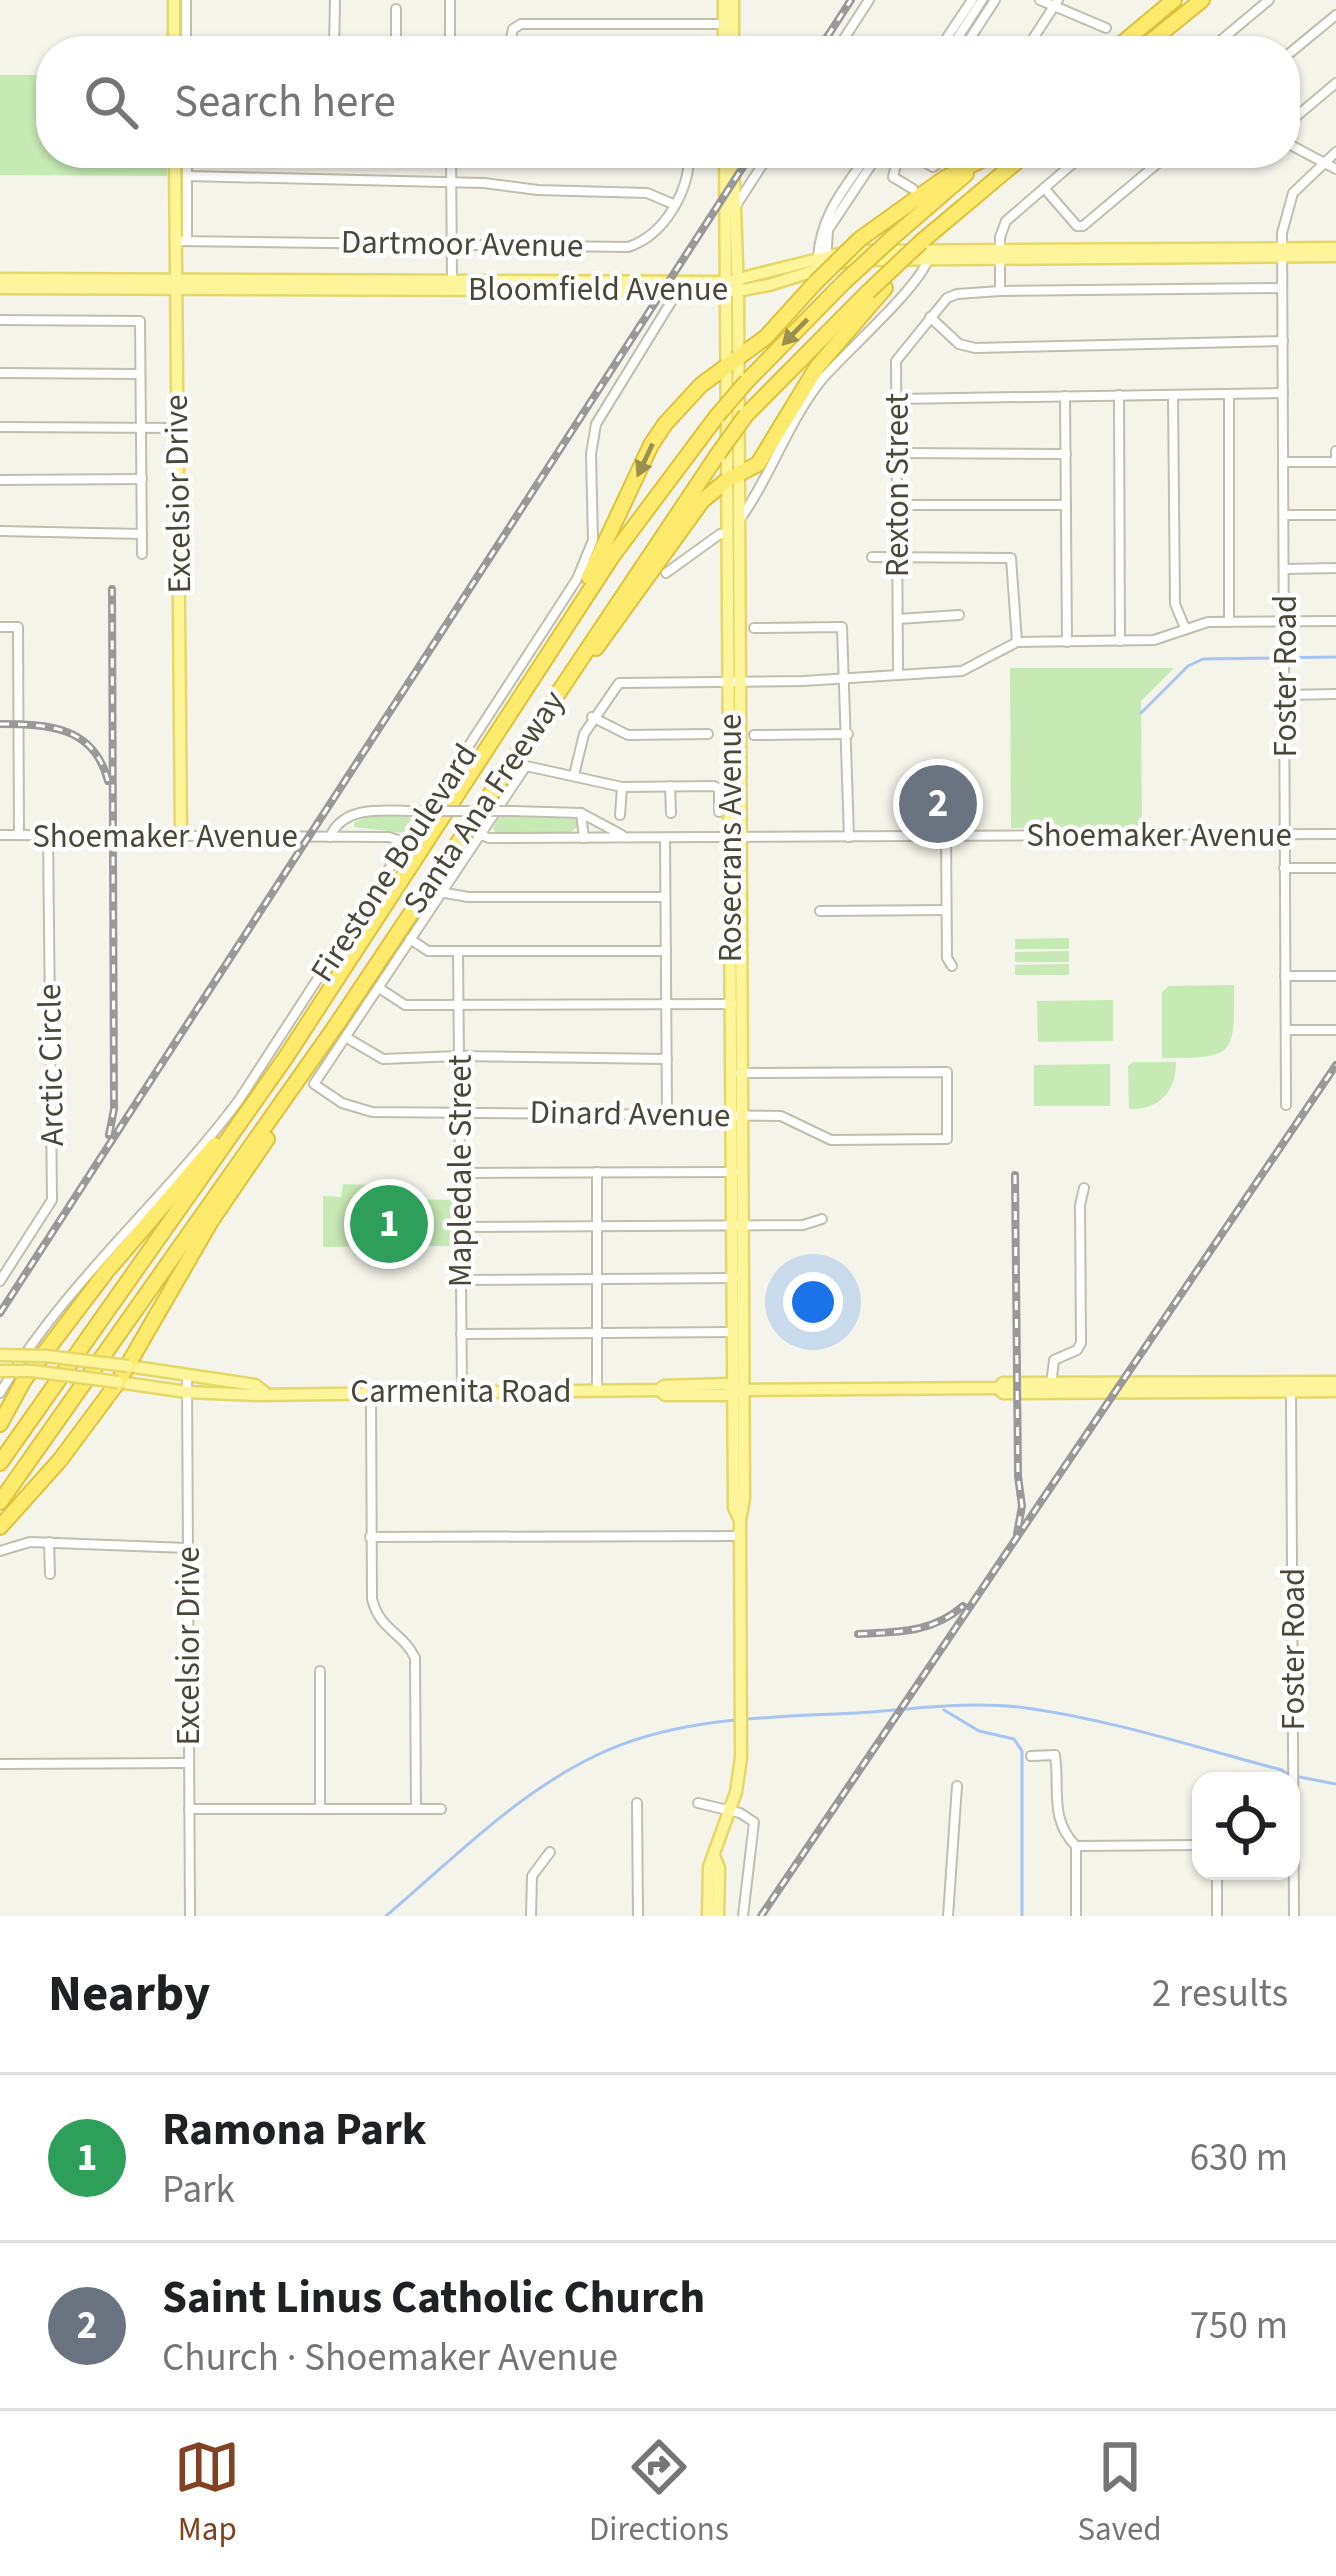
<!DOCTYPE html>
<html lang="en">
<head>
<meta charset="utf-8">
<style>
  :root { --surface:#fff; --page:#f6f6f6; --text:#202124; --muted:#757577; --line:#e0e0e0; --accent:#824120 }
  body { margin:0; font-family:"Source Sans 3",sans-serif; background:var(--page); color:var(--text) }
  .controls { position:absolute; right:36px; bottom:36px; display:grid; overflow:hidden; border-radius:24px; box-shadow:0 3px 9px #0004 }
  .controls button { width:108px; height:108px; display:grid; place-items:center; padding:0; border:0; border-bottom:3px solid var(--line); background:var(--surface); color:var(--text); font:60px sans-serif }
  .you { position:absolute; left:813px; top:1302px; width:42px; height:42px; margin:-30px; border:9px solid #fff; border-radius:50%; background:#1a73e8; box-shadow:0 0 0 18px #1a73e833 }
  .badge { display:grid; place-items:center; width:78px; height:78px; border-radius:50%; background:var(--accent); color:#fff; font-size:39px; font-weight:700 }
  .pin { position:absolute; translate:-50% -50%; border:6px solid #fff; box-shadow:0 3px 12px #0006 }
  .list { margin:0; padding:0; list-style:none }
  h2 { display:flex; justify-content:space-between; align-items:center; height:156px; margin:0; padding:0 48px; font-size:51px }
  h2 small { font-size:39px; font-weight:400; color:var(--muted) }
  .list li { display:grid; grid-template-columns:78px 1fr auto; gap:36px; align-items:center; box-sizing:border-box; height:168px; padding:0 48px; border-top:3px solid var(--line) }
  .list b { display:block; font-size:45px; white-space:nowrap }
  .list p { margin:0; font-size:39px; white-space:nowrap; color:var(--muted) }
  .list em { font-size:39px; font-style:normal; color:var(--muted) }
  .icon { flex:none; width:66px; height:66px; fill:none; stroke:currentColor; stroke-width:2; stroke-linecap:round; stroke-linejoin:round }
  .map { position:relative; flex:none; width:1336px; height:1916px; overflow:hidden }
  .search { position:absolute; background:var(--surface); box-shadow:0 3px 9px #0004; left:36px; right:36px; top:36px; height:132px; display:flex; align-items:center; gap:30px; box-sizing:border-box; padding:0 42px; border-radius:48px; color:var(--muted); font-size:45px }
  .sheet { height:492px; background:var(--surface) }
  nav { display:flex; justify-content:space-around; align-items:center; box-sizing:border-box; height:168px; border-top:3px solid var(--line); background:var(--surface); font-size:33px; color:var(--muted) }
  nav a { display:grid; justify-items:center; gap:6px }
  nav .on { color:var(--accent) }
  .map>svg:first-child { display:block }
  .green { fill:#c7e9b4 }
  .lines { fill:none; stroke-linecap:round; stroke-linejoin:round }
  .stream { stroke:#a8c5f1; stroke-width:3 }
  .minor-casing { stroke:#c1bead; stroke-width:12 }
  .major-casing { stroke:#e5d869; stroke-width:15 }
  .highway-casing { stroke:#dfc23b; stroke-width:18 }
  .minor { stroke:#fff; stroke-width:8 }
  .major { stroke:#fef59a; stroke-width:10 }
  .highway { stroke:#feea6d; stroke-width:14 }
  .rail-casing { stroke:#999; stroke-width:8 }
  .rail { stroke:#fff; stroke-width:3; stroke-dasharray:9; stroke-linecap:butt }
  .minor-bridge-casing { stroke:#c1bead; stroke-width:12; stroke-linecap:butt }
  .major-bridge-casing { stroke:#e5d869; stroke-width:15; stroke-linecap:butt }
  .highway-bridge-casing { stroke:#dfc23b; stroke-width:18; stroke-linecap:butt }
  .minor-bridge { stroke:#fff; stroke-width:8 }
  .major-bridge { stroke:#fef59a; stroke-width:10 }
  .highway-bridge { stroke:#feea6d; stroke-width:14 }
  .oneway { fill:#9b9050 }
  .labels { text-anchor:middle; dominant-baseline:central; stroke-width:9; stroke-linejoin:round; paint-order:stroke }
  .street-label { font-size:33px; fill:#4a4638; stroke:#fff }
</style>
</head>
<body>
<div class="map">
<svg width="1336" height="1916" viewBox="0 0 1336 1916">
  <rect width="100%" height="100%" fill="#f5f4eb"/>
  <g class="green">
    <path d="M0 75H51V153H166L167 176 0 175Z"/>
    <path d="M1010 668H1174L1141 701 1142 827 1011 828Z"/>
    <path d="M371 815H405L416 820 404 833 354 827 355 822Z"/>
    <path d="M511 815 575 819 578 826 570 833 495 832 493 828 499 816Z"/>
    <path d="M1069 938V949H1015V939Z"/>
    <path d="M1069 951V962H1015V952Z"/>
    <path d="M1069 964V975H1015V965Z"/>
    <path d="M1234 985C1235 1057 1234 1058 1162 1058V992L1169 986Z"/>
    <path d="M1113 1000V1041L1038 1042 1037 1001Z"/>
    <path d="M1133 1062H1176C1176 1092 1159 1110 1129 1109L1128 1066Z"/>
    <path d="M1110 1064V1106H1034V1065Z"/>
    <path d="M343 1184 391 1186 392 1199 456 1200V1246L323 1247V1196L341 1197Z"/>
  </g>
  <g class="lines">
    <g class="stream">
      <path d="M1141 713 1188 666 1203 659 1336 657"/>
      <path d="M944 1710 979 1731 1014 1739 1022 1751V1916"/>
      <path d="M386 1916C452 1860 516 1794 595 1756 680 1714 780 1718 872 1712 922 1708 975 1701 1026 1708 1113 1720 1198 1748 1282 1770L1289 1775 1336 1784"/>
    </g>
    <g class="minor-casing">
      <g id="minor">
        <path d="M186 0V50"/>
        <path d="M450 0V51"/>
        <path d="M1040 0 1106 28"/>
        <path d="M396 45 450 44"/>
        <path d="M186 49 334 48 335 0"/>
        <path d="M396 51V9"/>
        <path d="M508 51 513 29 521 24H726"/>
        <path d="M836 51 869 0"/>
        <path d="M938 51 972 0"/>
        <path d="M949 51 982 0"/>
        <path d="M962 51 995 0"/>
        <path d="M1025 51 1058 0"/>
        <path d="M1208 51 1269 0"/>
        <path d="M1285 57 1336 15"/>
        <path d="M1285 126 1336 83"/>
        <path d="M1285 142 1336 169"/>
        <path d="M187 153V241"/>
        <path d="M451 153 452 280"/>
        <path d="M899 153 893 177 913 189"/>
        <path d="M909 153 933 167 950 153"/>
        <path d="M187 176 484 183 538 190 647 193 673 204"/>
        <path d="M1044 188 1077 226H1083L1170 153"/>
        <path d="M735 207 770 153"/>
        <path d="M175 241 628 247C665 235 690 190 689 153"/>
        <path d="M818 263C818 218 844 189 869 153"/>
        <path d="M826 263 828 230 879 153"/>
        <path d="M1000 291V237L1006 221 1085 153"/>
        <path d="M930 317 959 344 975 348 1283 341"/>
        <path d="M0 320 140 321 142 554"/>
        <path d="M0 373 140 374"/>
        <path d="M1229 394V622"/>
        <path d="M1119 395 1120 641"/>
        <path d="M1173 395 1175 604 1185 628"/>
        <path d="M1065 396 1067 642"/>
        <path d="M896 399 1283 393"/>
        <path d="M0 427 177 428"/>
        <path d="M897 453 1066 454"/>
        <path d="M1284 462H1336V451"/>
        <path d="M0 480 142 479"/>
        <path d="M897 505H1066"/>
        <path d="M1284 515H1336"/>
        <path d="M738 522C771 477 788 420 824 377 847 351 921 285 928 259"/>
        <path d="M0 531 142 534"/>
        <path d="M872 557 1011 558 1017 642"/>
        <path d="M1284 569 1336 568"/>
        <path d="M666 573 720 534H727"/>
        <path d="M898 619 959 615"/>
        <path d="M0 627H18L19 835"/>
        <path d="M754 628 842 627 849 837"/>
        <path d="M898 672 896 361 947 298 957 294 1000 291 1282 288"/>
        <path d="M1285 695 1336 694"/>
        <path d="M592 717 628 735 708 734"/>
        <path d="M754 735 848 734"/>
        <path d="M574 775 584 734 619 683 803 681 962 671 1017 642 1154 640 1208 622 1336 621"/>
        <path d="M670 786 671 813"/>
        <path d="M512 811 581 813 622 835"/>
        <path d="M719 812V789L714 786 622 787 526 766 314 1084 342 1103 372 1112 781 1116 831 1140 947 1139V1072L740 1073"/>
        <path d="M581 813 584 838"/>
        <path d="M620 815 622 787"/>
        <path d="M0 835 389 837 406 843"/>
        <path d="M481 835 489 838 1336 834"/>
        <path d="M946 836 947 958 952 966"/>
        <path d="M330 837C343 806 381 810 410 811"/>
        <path d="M665 838 667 1113"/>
        <path d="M1284 868H1336"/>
        <path d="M440 892 468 897H665"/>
        <path d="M820 911 946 910"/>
        <path d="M410 939 428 951H666"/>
        <path d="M458 951 462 1391"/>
        <path d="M1285 976H1336"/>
        <path d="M379 988 405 1005 732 1004"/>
        <path d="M1286 1030H1336"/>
        <path d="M347 1038 383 1059 459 1056 667 1059"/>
        <path d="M1286 1105 1282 233 1293 193 1336 152"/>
        <path d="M597 1172V1390"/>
        <path d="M461 1173 734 1172"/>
        <path d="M460 1227 803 1225 822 1219"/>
        <path d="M461 1280 734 1278"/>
        <path d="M0 1281 52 1200 48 835"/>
        <path d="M461 1334 733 1332"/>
        <path d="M187 1377 190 1916"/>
        <path d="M1051 1385 1054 1360 1077 1350 1081 1343 1080 1205 1084 1188"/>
        <path d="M1291 1390 1294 1916"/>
        <path d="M0 1393C65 1283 163 1202 239 1100L577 579 593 540 591 454 596 424 679 289"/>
        <path d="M371 1393 372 1599C380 1631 403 1632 415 1658L416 1809"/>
        <path d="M370 1537 740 1536"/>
        <path d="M49 1542 50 1574"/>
        <path d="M0 1551 30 1542 187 1548"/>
        <path d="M320 1671V1809"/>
        <path d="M1031 1756 1055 1755C1060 1789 1049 1819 1076 1846"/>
        <path d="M0 1764 188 1763"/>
        <path d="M637 1803 638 1916"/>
        <path d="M698 1803 740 1813 754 1822 743 1916"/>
        <path d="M189 1809H441"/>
        <path d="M1217 1871V1916"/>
        <path d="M531 1916 532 1876 550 1852"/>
        <path d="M948 1916 957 1786"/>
        <path d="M1076 1916V1846L1201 1845"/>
      </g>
    </g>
    <g class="major-casing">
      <g id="major">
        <path d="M174 0V51"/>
        <path d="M724 0V51"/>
        <path d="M733 0V51"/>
        <path d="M175 153 181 835"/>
        <path d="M725 153 734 1508 740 1520"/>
        <path d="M0 279 726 282 851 251 1336 248"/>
        <path d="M0 288 738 291 769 285 849 260 1336 256"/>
        <path d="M128 1366 255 1385 264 1392"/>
        <path d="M118 1382 187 1392 256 1395 659 1390 664 1386 726 1384 733 1390"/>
        <path d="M998 1388 1003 1393 1336 1391"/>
        <path d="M659 1390 665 1395H726L733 1390 998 1388 1003 1383 1336 1382"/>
        <path d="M715 1858 719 1868 718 1916"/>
        <path d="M708 1916 709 1867 736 1792 741 1758 740 1520 744 1499 738 291 733 153"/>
      </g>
    </g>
    <g class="highway-casing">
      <g id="highway">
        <path d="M1113 51 1174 0"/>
        <path d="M1139 51 1202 0"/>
        <path d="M893 237 966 174"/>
        <path d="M860 239 945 178 986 158"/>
        <path d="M921 242 1027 153"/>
        <path d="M747 381 844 282"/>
        <path d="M746 415 868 292"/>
        <path d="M589 577 651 445 665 424 701 385 766 337 815 283"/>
        <path d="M596 648 702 501 727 480 758 464 817 367 885 288"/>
        <path d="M0 1424 24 1380 106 1272 215 1145"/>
        <path d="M0 1463 286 1057 613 555 717 416"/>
        <path d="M0 1502 335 1027 718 454"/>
        <path d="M0 1527 60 1460 118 1382 211 1221 267 1139"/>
      </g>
    </g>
    <use href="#minor" class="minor"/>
    <use href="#major" class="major"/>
    <use href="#highway" class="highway"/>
    <g class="rail-casing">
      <g id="rail">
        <path d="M818 51 851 0"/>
        <path d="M0 724C48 724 94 726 108 781"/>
        <path d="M109 1135 114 1109 112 589"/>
        <path d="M1015 1175 1018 1476 1022 1506 1017 1534"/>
        <path d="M0 1313 752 153"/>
        <path d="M858 1634C898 1632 932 1633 963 1606"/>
        <path d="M761 1916 1336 1065"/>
      </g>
    </g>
    <use href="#rail" class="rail"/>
    <g class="minor-bridge-casing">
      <path id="minor-bridge" d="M410 811H512"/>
    </g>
    <g class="major-bridge-casing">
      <g id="major-bridge">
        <path d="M0 1355 46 1356 128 1366"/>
        <path d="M0 1371H32L118 1382"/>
      </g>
    </g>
    <g class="highway-bridge-casing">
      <g id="highway-bridge">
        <path d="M844 282 893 237"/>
        <path d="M815 283 860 239"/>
        <path d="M868 292 921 242"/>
        <path d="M717 416 747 381"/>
        <path d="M718 454 746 415"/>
      </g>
    </g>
    <use href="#minor-bridge" class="minor-bridge"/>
    <use href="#major-bridge" class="major-bridge"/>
    <use href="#highway-bridge" class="highway-bridge"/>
  </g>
  <defs><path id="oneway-solid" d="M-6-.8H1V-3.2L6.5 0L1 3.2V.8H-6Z" transform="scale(3)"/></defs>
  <g class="oneway">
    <use href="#oneway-solid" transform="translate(795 332) rotate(134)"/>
    <use href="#oneway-solid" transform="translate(645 460) rotate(115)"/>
  </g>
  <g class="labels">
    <g class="street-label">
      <text transform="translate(462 244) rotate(1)">Dartmoor Avenue</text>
      <text x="598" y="289">Bloomfield Avenue</text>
      <text transform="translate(897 485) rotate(-90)">Rexton Street</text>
      <text transform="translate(178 494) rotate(-91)">Excelsior Drive</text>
      <text transform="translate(1285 676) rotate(-90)">Foster Road</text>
      <text transform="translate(484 802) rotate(-56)">Santa Ana Freeway</text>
      <text x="1159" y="835">Shoemaker Avenue</text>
      <text x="165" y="836">Shoemaker Avenue</text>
      <text transform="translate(730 838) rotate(-90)">Rosecrans Avenue</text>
      <text transform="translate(394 863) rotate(-57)">Firestone Boulevard</text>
      <text transform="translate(51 1065) rotate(-91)">Arctic Circle</text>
      <text transform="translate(630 1114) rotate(1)">Dinard Avenue</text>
      <text transform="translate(460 1171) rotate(-90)">Mapledale Street</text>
      <text x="461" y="1391">Carmenita Road</text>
      <text transform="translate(188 1646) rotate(-90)">Excelsior Drive</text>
      <text transform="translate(1293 1649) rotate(-90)">Foster Road</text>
    </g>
  </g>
</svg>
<div class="controls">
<button><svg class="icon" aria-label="locate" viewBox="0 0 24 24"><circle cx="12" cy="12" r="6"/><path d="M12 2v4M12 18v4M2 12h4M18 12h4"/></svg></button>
</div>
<div class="you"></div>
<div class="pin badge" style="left:389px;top:1224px;background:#2e9e5b">1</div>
<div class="pin badge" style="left:938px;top:804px;background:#6b7280">2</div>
<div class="search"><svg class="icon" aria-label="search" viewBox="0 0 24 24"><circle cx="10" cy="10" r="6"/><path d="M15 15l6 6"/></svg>Search here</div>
</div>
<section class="sheet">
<h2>Nearby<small>2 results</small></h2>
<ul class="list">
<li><span class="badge" style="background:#2e9e5b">1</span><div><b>Ramona Park</b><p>Park</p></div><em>630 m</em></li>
<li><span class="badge" style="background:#6b7280">2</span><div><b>Saint Linus Catholic Church</b><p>Church · Shoemaker Avenue</p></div><em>750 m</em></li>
</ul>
</section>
<nav>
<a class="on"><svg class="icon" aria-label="map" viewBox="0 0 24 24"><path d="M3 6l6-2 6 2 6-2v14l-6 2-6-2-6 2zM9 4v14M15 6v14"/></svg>Map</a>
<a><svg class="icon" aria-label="directions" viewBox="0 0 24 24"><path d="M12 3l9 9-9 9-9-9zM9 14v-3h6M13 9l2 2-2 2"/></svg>Directions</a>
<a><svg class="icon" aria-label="saved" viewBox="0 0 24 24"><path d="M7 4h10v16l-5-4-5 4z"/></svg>Saved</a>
</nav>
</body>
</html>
